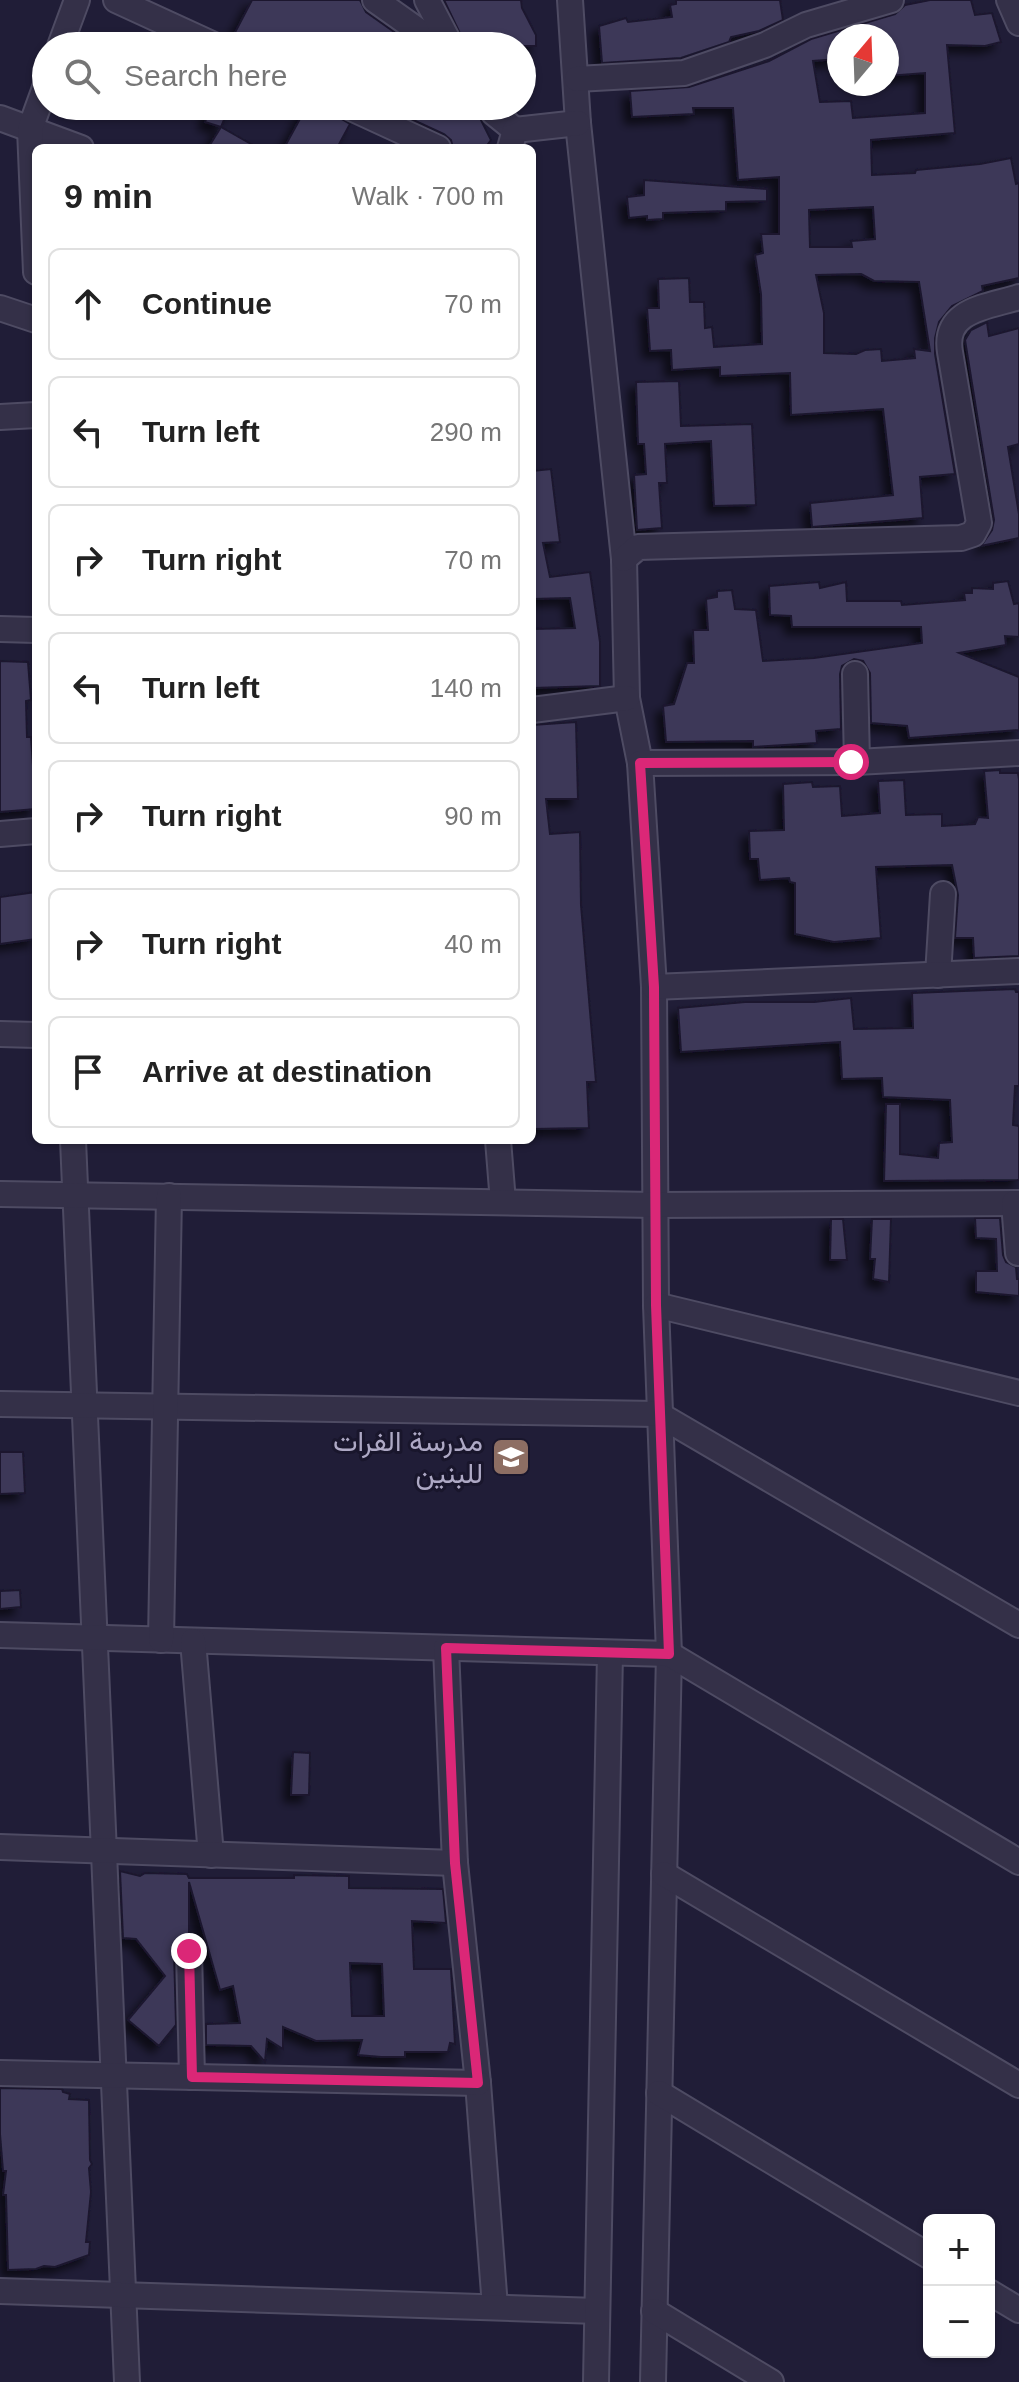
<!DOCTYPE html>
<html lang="en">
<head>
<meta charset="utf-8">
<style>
  :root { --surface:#fff; --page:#f6f6f6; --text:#222; --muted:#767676; --line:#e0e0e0 }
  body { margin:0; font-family:Helvetica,Vazirmatn,sans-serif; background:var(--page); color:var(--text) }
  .controls { position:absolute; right:24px; bottom:24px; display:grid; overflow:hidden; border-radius:12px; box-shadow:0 2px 6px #0004 }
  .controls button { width:72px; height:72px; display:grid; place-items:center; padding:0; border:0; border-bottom:2px solid var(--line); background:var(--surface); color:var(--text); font:40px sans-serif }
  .compass { position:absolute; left:827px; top:24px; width:72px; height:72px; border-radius:50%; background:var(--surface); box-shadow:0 2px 6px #0004; rotate:19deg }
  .stop { position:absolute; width:24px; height:24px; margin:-18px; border:6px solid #db2777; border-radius:50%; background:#fff }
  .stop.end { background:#db2777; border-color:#fff; box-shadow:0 2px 8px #0008 }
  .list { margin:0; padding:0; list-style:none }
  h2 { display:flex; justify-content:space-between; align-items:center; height:104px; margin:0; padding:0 32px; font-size:34px }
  h2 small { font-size:26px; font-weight:400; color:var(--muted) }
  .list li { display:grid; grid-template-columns:52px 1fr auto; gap:24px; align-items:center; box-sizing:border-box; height:112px; margin:0 16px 16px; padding:0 16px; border:2px solid var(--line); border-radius:12px }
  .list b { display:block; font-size:30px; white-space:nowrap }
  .list em { font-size:26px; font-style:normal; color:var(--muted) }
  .icon { flex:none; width:44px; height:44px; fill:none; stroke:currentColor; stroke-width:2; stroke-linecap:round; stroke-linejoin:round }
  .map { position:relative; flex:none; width:1019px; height:2382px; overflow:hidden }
  .search { position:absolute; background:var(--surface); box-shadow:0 2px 6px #0004; left:32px; top:32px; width:504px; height:88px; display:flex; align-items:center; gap:20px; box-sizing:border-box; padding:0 28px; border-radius:44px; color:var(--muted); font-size:30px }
  .panel { position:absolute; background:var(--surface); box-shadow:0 2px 6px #0004; left:32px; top:144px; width:504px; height:1000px; border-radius:12px }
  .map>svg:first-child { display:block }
  .building { fill:#3d3858; stroke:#1b182e; stroke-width:2; fill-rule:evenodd; filter:url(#shadow) }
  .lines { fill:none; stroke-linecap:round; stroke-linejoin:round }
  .minor-casing { stroke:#4e4b63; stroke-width:28 }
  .minor { stroke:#343048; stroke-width:24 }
  .route { stroke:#db2777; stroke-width:10 }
  .labels { text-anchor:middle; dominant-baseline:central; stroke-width:6; stroke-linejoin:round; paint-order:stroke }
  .poi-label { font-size:28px; fill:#aea9c5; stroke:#19162c; text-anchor:end }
</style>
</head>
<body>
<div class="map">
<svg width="1019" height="2382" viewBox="0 0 1019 2382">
  <defs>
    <filter id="shadow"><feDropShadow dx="-7" dy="7" stdDeviation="4" flood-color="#0009"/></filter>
  </defs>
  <rect width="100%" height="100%" fill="#201d37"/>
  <g class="building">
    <path d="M252 0H360L366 12 414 46H231L230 42Z"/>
    <path d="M444 0H521L522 8 536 35V46H466Z"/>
    <path d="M676 0H780L783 20 759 31 731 37 729 42 681 58 602 63 599 26 626 18 628 22 672 17 670 5 676 4Z"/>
    <path d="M930 0H971L975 15 992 13 1001 42 985 46 947 45 955 133 871 140 872 175 915 173 916 170 980 164 1011 158 1016 184 1019 183V278L982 286 983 291 952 306 939 322 935 338V354L955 474 920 477 923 518 812 527 810 503 893 495 883 409 791 415 790 373 720 376V367L672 370 671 350 650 351 647 308H659L658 279 689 278 690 302H704L705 328 712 327 714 347 762 344 761 294 755 255 763 253 761 234H779V177L738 180 733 108H693L694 114 632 117 630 91 689 87 769 61 811 39 895 14 905 5ZM839 36H887V76L925 73V113L853 118 851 101 820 102 813 61 839 59ZM873 207 875 239 851 241 852 247H810L809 210ZM861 274 874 281 919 282 930 351 914 349 915 358 882 361 881 349 865 350 856 354 824 353V313L816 275Z"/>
    <path d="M211 106H230L221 127 205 122Z"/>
    <path d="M307 106H332L335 115 350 124 337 148H284Z"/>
    <path d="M383 106H474L491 140 485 148H453L451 140 444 134Z"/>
    <path d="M221 127 258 148H208Z"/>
    <path d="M644 180 767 189V201L726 202V211L663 213V219L647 220V216L629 218 627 197 644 195Z"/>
    <path d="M987 322 989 336 1019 328V444L1008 447 1019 514V538L981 546 992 530 994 520 965 340 971 330Z"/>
    <path d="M679 381 681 426 752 424 756 505 714 506 711 441 665 444 667 483H659L662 528 637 530 634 475 646 474 644 444H638L636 382Z"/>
    <path d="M551 469 560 542 543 543 550 577 590 572 600 642V686L532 688V629L575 628 570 598 532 599V471Z"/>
    <path d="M1008 581 1014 604 1019 603V637L1005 636 1006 645 959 653 1019 677V730L909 738 907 726 871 723 870 673 863 661 854 659 842 666 840 674 841 729 816 731 817 743 753 747V741L666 742 663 706 674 704 687 663H694L693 630H708L706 599 717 597V591L732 590 735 609 756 610 763 661 814 658 922 643 921 627H792L791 616 770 615 769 586 819 582 820 588 846 582 847 601H901L902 605 965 600 964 593H972V588L993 589V583Z"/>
    <path d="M0 661 28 662 31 700 26 701 27 737H31L36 809 0 812Z"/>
    <path d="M576 722 578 799H546L550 834 580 832 581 905 596 1082H587L589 1128 532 1129V725Z"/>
    <path d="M1000 770V773H1018L1019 779V956L974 958 973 938H955L958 895 952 865 876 867 881 938 834 942 795 934V883L790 882 789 878 760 880 758 859H750L749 831 784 830 783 784 812 782 813 787 840 786 842 816 880 813 878 781 904 780 906 815 942 814V826L975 824 978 817 988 818 984 771Z"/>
    <path d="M36 892V939L0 944V897Z"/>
    <path d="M1015 989 1016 992H1019V1086H1015L1013 1125 1019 1126V1180L884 1181 886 1104H900V1154L938 1158 939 1143 952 1142 950 1100 883 1097 882 1078 842 1079 840 1042 681 1052 678 1008 745 1002H814L851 998 854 1029 913 1028 912 993Z"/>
    <path d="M975 1218H1000L1003 1255 1006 1262 1016 1267 1017 1279H1019V1296L976 1292V1271H997L996 1239 976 1238Z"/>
    <path d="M831 1219H843L847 1260H830Z"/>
    <path d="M872 1219H891L889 1282 873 1279 875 1259H870Z"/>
    <path d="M0 1452H23L25 1493 0 1494Z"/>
    <path d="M20 1590 21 1607 0 1609V1591Z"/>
    <path d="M293 1752 310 1753 309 1795H291Z"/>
    <path d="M120 1871 140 1876 145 1873 187 1874 189 1878H294V1875L349 1876V1888L443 1889 446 1923 412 1921 414 1969H451L455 2044 450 2043 448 2052H405V2057H381L358 2055 362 2040 316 2041 283 2027V2049L267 2039 265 2062 251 2046 206 2045V2024L240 2023 233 1986 220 1990 189 1882V1936L181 1939 174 1951 176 2025 159 2046 128 2020 165 1976 136 1939 123 1938ZM350 1963 382 1964 384 2016H352Z"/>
    <path d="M0 2088 62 2089 63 2092 70 2094 69 2099 89 2100 90 2160 92 2164 89 2168 91 2192 86 2242H90L89 2255 55 2267 44 2266 36 2269 8 2270 6 2195H3L6 2171H3L0 2134Z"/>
  </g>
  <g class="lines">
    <g class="minor-casing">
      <g id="minor">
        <path d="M116 0 216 46"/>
        <path d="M375 0 440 46"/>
        <path d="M427 0 451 46"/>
        <path d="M570 0 578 123 624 559 627 698 640 763 654 987 656 1305 669 1654 653 2382"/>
        <path d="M1009 0 1019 23"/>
        <path d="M60 46 77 0"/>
        <path d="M577 79 684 73 765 45 806 25 891 0"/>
        <path d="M347 106 438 148"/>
        <path d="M489 106 494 113 515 130"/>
        <path d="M0 118 81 148"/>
        <path d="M510 148 515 130 578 123"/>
        <path d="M36 272 30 129 46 85"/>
        <path d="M0 308 36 320"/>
        <path d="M0 417 36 415"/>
        <path d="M624 559 638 547 961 538 973 534 979 523 950 352C943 309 988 307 1019 297"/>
        <path d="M0 629 36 630"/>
        <path d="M855 674 857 762"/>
        <path d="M532 710 627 698"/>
        <path d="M640 763 857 762 1019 753"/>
        <path d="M0 834 36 831"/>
        <path d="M938 975 943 894"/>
        <path d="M654 987 1019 971"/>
        <path d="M0 1034 36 1035"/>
        <path d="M73 1140 127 2382"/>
        <path d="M498 1140 503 1202"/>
        <path d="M0 1194 654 1205 1019 1203"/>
        <path d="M1014 1203 1018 1253"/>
        <path d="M656 1305 1019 1393"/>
        <path d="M0 1404 658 1414 1019 1625"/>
        <path d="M0 1635 669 1654 1019 1862"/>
        <path d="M161 1640 169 1196"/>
        <path d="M193 1641 211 1855"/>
        <path d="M446 1648 455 1863 478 2083 495 2307"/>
        <path d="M0 1847 455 1863"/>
        <path d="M664 1874 1019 2085"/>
        <path d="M189 1951 192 2077"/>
        <path d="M0 2073 478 2083"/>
        <path d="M659 2093 929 2256"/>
        <path d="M0 2291 597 2311"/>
        <path d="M989 2292 1019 2310"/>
        <path d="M654 2311 771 2382"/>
        <path d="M596 2382 610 1653"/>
      </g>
    </g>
    <use href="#minor" class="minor"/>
  </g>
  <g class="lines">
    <path class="route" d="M189 1951 192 2077 478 2083 455 1863 446 1648 669 1654 656 1305 654 987 640 763 851 762"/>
  </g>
  <defs>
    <g id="school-square" transform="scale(2)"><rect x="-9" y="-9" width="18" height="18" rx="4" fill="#8d6e63" stroke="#19162c"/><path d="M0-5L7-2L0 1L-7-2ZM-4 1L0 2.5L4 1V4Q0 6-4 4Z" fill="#fff"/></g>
  </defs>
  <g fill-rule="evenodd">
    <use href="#school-square" x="511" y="1457"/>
  </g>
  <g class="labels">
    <g class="poi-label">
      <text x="483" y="1441">مدرسة الفرات<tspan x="483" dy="32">للبنين</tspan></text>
    </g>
  </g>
</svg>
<div class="controls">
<button>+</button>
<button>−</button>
</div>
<svg class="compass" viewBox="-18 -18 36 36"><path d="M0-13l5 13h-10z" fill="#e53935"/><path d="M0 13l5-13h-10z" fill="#767676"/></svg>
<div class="stop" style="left:851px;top:762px"></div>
<div class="stop end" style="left:189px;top:1951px"></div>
<div class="search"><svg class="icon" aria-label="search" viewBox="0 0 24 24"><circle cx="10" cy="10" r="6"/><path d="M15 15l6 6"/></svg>Search here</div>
<section class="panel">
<h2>9 min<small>Walk · 700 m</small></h2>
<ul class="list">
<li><svg class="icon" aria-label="ahead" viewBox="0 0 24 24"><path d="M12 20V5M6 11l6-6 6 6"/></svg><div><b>Continue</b></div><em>70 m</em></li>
<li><svg class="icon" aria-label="left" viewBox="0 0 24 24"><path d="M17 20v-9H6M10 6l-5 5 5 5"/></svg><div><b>Turn left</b></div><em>290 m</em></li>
<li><svg class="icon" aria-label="right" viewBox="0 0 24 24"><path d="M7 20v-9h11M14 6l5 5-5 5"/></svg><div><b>Turn right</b></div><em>70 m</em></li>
<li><svg class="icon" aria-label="left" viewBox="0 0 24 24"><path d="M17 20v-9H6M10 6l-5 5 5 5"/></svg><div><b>Turn left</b></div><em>140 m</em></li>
<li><svg class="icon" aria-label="right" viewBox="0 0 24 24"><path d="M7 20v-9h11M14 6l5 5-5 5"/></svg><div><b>Turn right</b></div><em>90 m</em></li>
<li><svg class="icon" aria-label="right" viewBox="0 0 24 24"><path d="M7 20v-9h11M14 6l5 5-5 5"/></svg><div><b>Turn right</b></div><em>40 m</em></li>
<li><svg class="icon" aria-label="arrive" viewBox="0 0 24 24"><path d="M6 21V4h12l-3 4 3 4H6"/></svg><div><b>Arrive at destination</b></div></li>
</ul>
</section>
</div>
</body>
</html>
